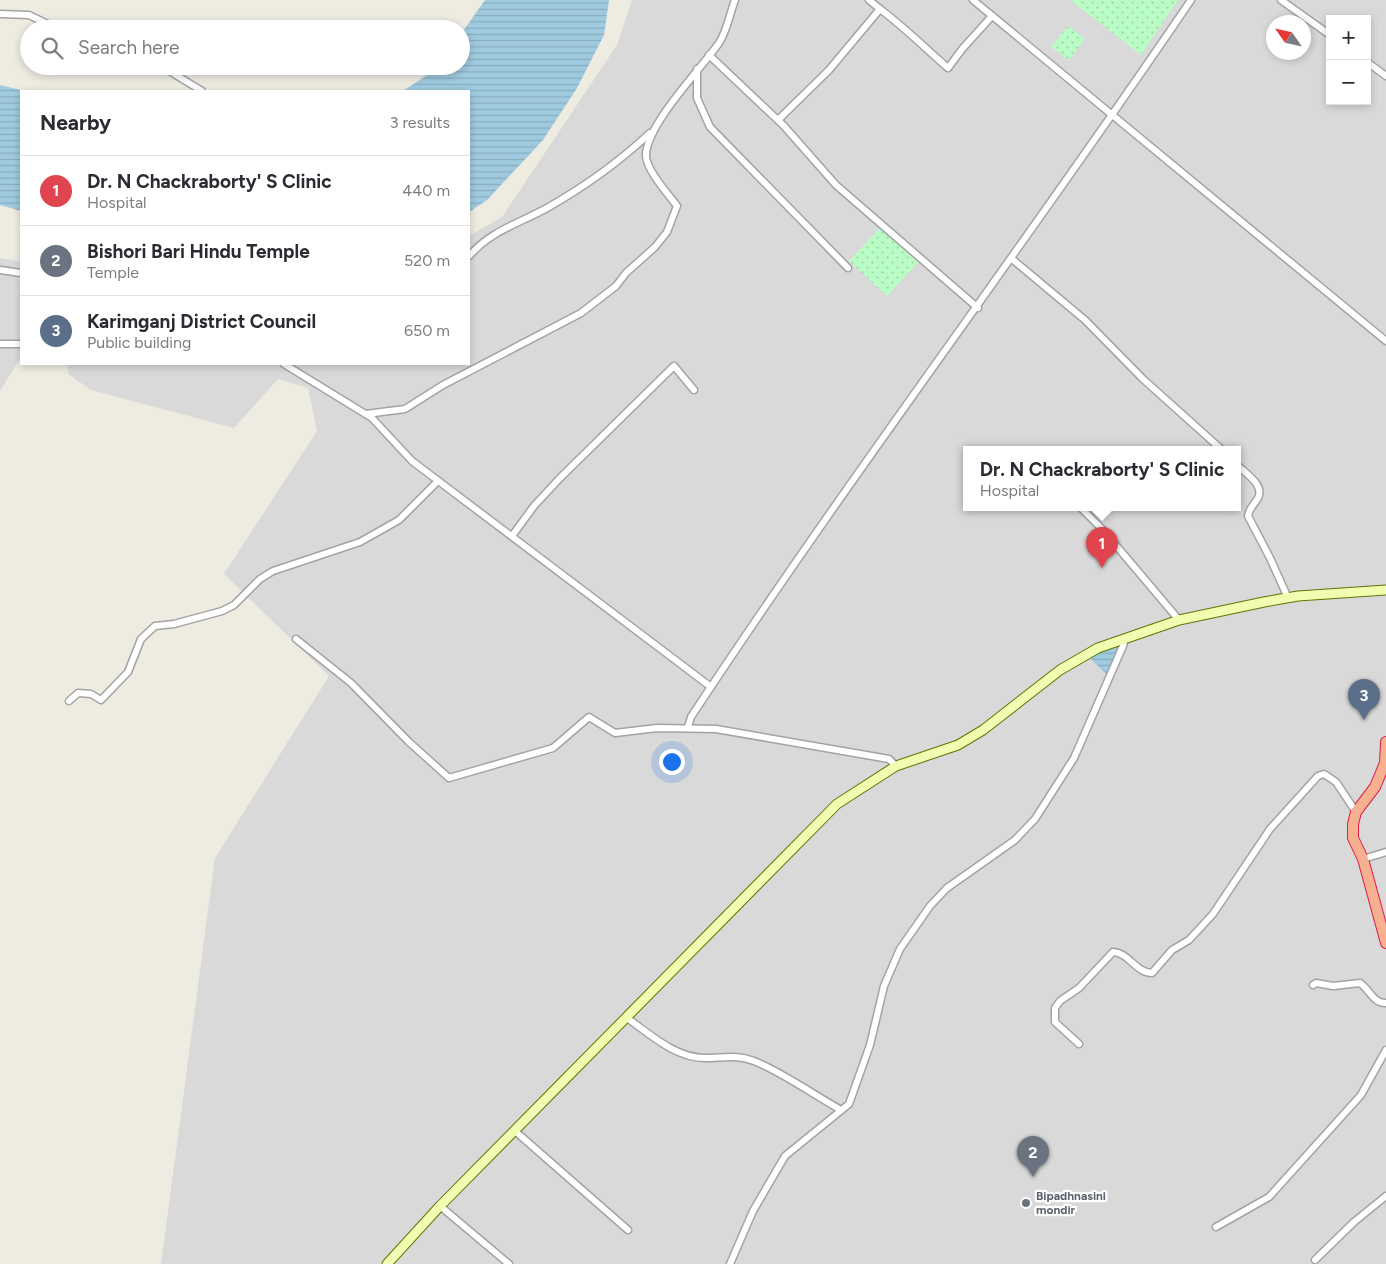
<!DOCTYPE html>
<html lang="en">
<head>
<meta charset="utf-8">
<style>
  :root { --surface:#fff; --page:#f2f2f3; --text:#2b2b33; --muted:#7c7c81; --line:#e1e1e2; --accent:#c81500 }
  body { margin:0; font-family:Figtree,sans-serif; background:var(--page); color:var(--text) }
  .controls { position:absolute; right:15px; top:15px; display:grid; overflow:hidden; border-radius:0px; box-shadow:0 2px 8px #0003 }
  .controls button { width:45px; height:45px; display:grid; place-items:center; padding:0; border:0; border-bottom:1px solid var(--line); background:var(--surface); color:var(--text); font:25px sans-serif }
  .compass { position:absolute; left:1266px; top:15px; width:45px; height:45px; border-radius:50%; background:var(--surface); box-shadow:0 2px 8px #0003; rotate:304deg }
  .you { position:absolute; left:671px; top:761px; width:18px; height:18px; margin:-12px; border:4px solid #fff; border-radius:50%; background:#1a73e8; box-shadow:0 0 0 8px #1a73e833 }
  .badge { display:grid; place-items:center; width:32px; height:32px; border-radius:50%; background:var(--accent); color:#fff; font-size:16px; font-weight:700 }
  .pin { position:absolute; translate:-50% -41px; filter:drop-shadow(0 1px 2px #0008) }
  .pin::after { content:''; position:absolute; top:26px; width:18px; height:15px; background:inherit; clip-path:polygon(0 0,100% 0,50% 100%) }
  .popup { position:absolute; left:963px; top:446px; width:278px; height:65px; box-sizing:border-box; display:grid; place-content:center; border-radius:0px; background:var(--surface); filter:drop-shadow(0 1px 4px #0005); font-size:16px; white-space:nowrap; color:var(--muted) }
  .popup b { font-size:19px; color:var(--text) }
  .popup::after { content:''; position:absolute; left:50%; top:100%; margin-left:-10px; border:10px solid transparent; border-top-color:var(--surface) }
  .list { margin:0; padding:0; list-style:none }
  h2 { display:flex; justify-content:space-between; align-items:center; height:65px; margin:0; padding:0 20px; font-size:21px }
  h2 small { font-size:16px; font-weight:400; color:var(--muted) }
  .list li { display:grid; grid-template-columns:32px 1fr auto; gap:15px; align-items:center; box-sizing:border-box; height:70px; padding:0 20px; border-top:1px solid var(--line) }
  .list b { display:block; font-size:19px; white-space:nowrap }
  .list p { margin:0; font-size:16px; white-space:nowrap; color:var(--muted) }
  .list em { font-size:16px; font-style:normal; color:var(--muted) }
  .icon { flex:none; width:28px; height:28px; fill:none; stroke:currentColor; stroke-width:2; stroke-linecap:round; stroke-linejoin:round }
  .map { position:relative; flex:none; width:1386px; height:1264px; overflow:hidden }
  .search { position:absolute; background:var(--surface); box-shadow:0 2px 8px #0003; left:20px; top:20px; width:450px; height:55px; display:flex; align-items:center; gap:12px; box-sizing:border-box; padding:0 18px; border-radius:28px; color:var(--muted); font-size:19px }
  .panel { position:absolute; background:var(--surface); box-shadow:0 2px 8px #0003; left:20px; top:90px; width:450px; height:275px; border-radius:0px }
  .map>svg:first-child { display:block }
  .residential { fill:#dad9d9; fill-rule:evenodd }
  .park { fill:url(#park-dots) }
  .water { fill:url(#water-rules) }
  .lines { fill:none; stroke-linecap:round; stroke-linejoin:round }
  .minor-casing { stroke:#a3a3a3; stroke-width:9 }
  .secondary-casing { stroke:#5d7600; stroke-width:11 }
  .trunk-casing { stroke:#e01a49; stroke-width:12 }
  .minor { stroke:#fff; stroke-width:6 }
  .secondary { stroke:#f1fdb1; stroke-width:9 }
  .trunk { stroke:#f5b090; stroke-width:10 }
  .worship-dot { fill:#6b7280; stroke:#fff; stroke-width:2 }
  .labels { text-anchor:middle; dominant-baseline:central; stroke-width:4.5; stroke-linejoin:round; paint-order:stroke }
  .worship-label { font-size:12px; font-weight:bold; fill:#5b616d; stroke:#fff; text-anchor:start }
</style>
</head>
<body>
<div class="map">
<svg width="1386" height="1264" viewBox="0 0 1386 1264">
  <defs>
    <pattern id="park-dots" width="8" height="8" patternUnits="userSpaceOnUse" patternTransform="scale(1.25)"><rect width="8" height="8" fill="#bafcc6"/><path d="M2 2h.1M6 6h.1" fill="none" stroke="#9fd7aa" stroke-width="1.8" stroke-linecap="round"/></pattern>
    <pattern id="water-rules" width="6" height="5" patternUnits="userSpaceOnUse" patternTransform="scale(1.25)"><rect width="6" height="5" fill="#9fcadf"/><path d="M0 2.5h6" fill="none" stroke="#88adbf"/></pattern>
  </defs>
  <rect width="100%" height="100%" fill="#eeebe1"/>
  <g class="residential">
    <path d="M632 0H1386V1264H161L215 858 329 676 224 574 317 431 308 388 278 379 234 428 91 390 68 374V364H469V236L502 217 617 45ZM1330 19H1367V101H1330ZM1274 22H1304V52H1274ZM967 449H1237V507H967Z"/>
    <path d="M0 258 21 262V357L0 391Z"/>
  </g>
  <g class="park">
    <path d="M1070 0H1178L1141 55Z"/>
    <path d="M1068 26 1085 39 1069 60 1051 47Z"/>
    <path d="M881 227 919 261 887 296 849 261Z"/>
  </g>
  <g class="water">
    <path d="M485 0H609L604 35 577 88 543 140 487 200 469 212V91H403L427 75 434 66H461V34Z"/>
    <path d="M0 85 25 91H21V211L0 205Z"/>
    <path d="M1122 642 1108 676 1088 656Z"/>
  </g>
  <g class="lines">
    <g class="minor-casing">
      <g id="minor">
        <path d="M869 0 880 9"/>
        <path d="M973 0 1386 341"/>
        <path d="M1281 0 1330 35"/>
        <path d="M0 14 29 15 58 29"/>
        <path d="M709 55 784 126 836 185 978 308"/>
        <path d="M1367 62 1386 76"/>
        <path d="M157 66 166 69 202 91"/>
        <path d="M697 69V98L710 127 848 268"/>
        <path d="M778 120 829 70 880 9C904 27 925 48 948 68L963 48 992 16"/>
        <path d="M469 256C492 230 518 224 547 208 584 187 619 162 650 133"/>
        <path d="M1012 259 1085 320 1143 379 1221 449"/>
        <path d="M0 270 21 273"/>
        <path d="M0 344H21"/>
        <path d="M284 364 372 418 412 461 711 687"/>
        <path d="M366 414 405 409 443 385 581 313 616 286 626 273 655 247 667 232 677 206C669 195 645 169 646 154 648 123 700 70 719 43 727 31 730 13 735 0"/>
        <path d="M1237 465C1245 473 1265 485 1258 498 1254 505 1249 508 1248 516L1270 558 1288 598"/>
        <path d="M1080 507 1103 530 1179 620"/>
        <path d="M512 536 534 506 560 478 674 366 694 390"/>
        <path d="M296 639 351 683 409 742 449 778 553 748 589 717 615 733 657 728 716 729 889 759 896 766"/>
        <path d="M69 701 78 693 91 694 101 700 128 672 141 639 155 626 174 624 222 611 234 605 260 579 273 571 360 542 399 520 438 481"/>
        <path d="M688 727 691 717C851 474 1028 241 1191 0"/>
        <path d="M1363 859 1386 852"/>
        <path d="M1313 985 1316 983 1333 986 1360 983C1369 989 1374 1004 1386 1003"/>
        <path d="M627 1018C650 1034 675 1058 705 1058 722 1058 736 1054 754 1061 782 1072 814 1095 841 1110"/>
        <path d="M1079 1044 1055 1022V1008L1060 1001 1079 988 1113 952C1128 952 1136 973 1152 973L1172 950 1189 940 1213 914 1270 829 1318 776 1324 774 1336 782 1356 812"/>
        <path d="M515 1131 628 1230"/>
        <path d="M440 1206 509 1264"/>
        <path d="M1216 1227 1269 1197 1361 1095 1386 1050"/>
        <path d="M1315 1260 1354 1222 1386 1196"/>
        <path d="M730 1264 753 1211 785 1156 849 1104 870 1045 884 986 900 949 930 906 947 888 1015 840 1035 819 1074 758 1123 646 1125 638"/>
      </g>
    </g>
    <g class="secondary-casing">
      <path id="secondary" d="M387 1264 440 1206 837 804 896 766 958 745 983 730 1060 670 1098 648 1179 620 1264 602 1298 596 1386 590"/>
    </g>
    <g class="trunk-casing">
      <path id="trunk" d="M1386 742 1385 763 1375 787 1356 812 1353 824V838L1363 859 1386 943"/>
    </g>
    <use href="#minor" class="minor"/>
    <use href="#secondary" class="secondary"/>
    <use href="#trunk" class="trunk"/>
  </g>
  <circle class="worship-dot" cx="1026" cy="1203" r="5"/>
  <g class="labels">
    <g class="worship-label">
      <text x="1036" y="1196">Bipadhnasini<tspan x="1036" dy="14">mondir</tspan></text>
    </g>
  </g>
</svg>
<div class="controls">
<button>+</button>
<button>−</button>
</div>
<svg class="compass" viewBox="-18 -18 36 36"><path d="M0-13l5 13h-10z" fill="#e53935"/><path d="M0 13l5-13h-10z" fill="#7c7c81"/></svg>
<div class="you"></div>
<div class="pin badge" style="left:1102px;top:568px;background:#e0444e">1</div>
<div class="popup"><b>Dr. N Chackraborty' S Clinic</b>Hospital</div>
<div class="pin badge" style="left:1033px;top:1177px;background:#6b7280">2</div>
<div class="pin badge" style="left:1364px;top:720px;background:#5c6f8a">3</div>
<div class="search"><svg class="icon" aria-label="search" viewBox="0 0 24 24"><circle cx="10" cy="10" r="6"/><path d="M15 15l6 6"/></svg>Search here</div>
<section class="panel">
<h2>Nearby<small>3 results</small></h2>
<ul class="list">
<li><span class="badge" style="background:#e0444e">1</span><div><b>Dr. N Chackraborty' S Clinic</b><p>Hospital</p></div><em>440 m</em></li>
<li><span class="badge" style="background:#6b7280">2</span><div><b>Bishori Bari Hindu Temple</b><p>Temple</p></div><em>520 m</em></li>
<li><span class="badge" style="background:#5c6f8a">3</span><div><b>Karimganj District Council</b><p>Public building</p></div><em>650 m</em></li>
</ul>
</section>
</div>
</body>
</html>
